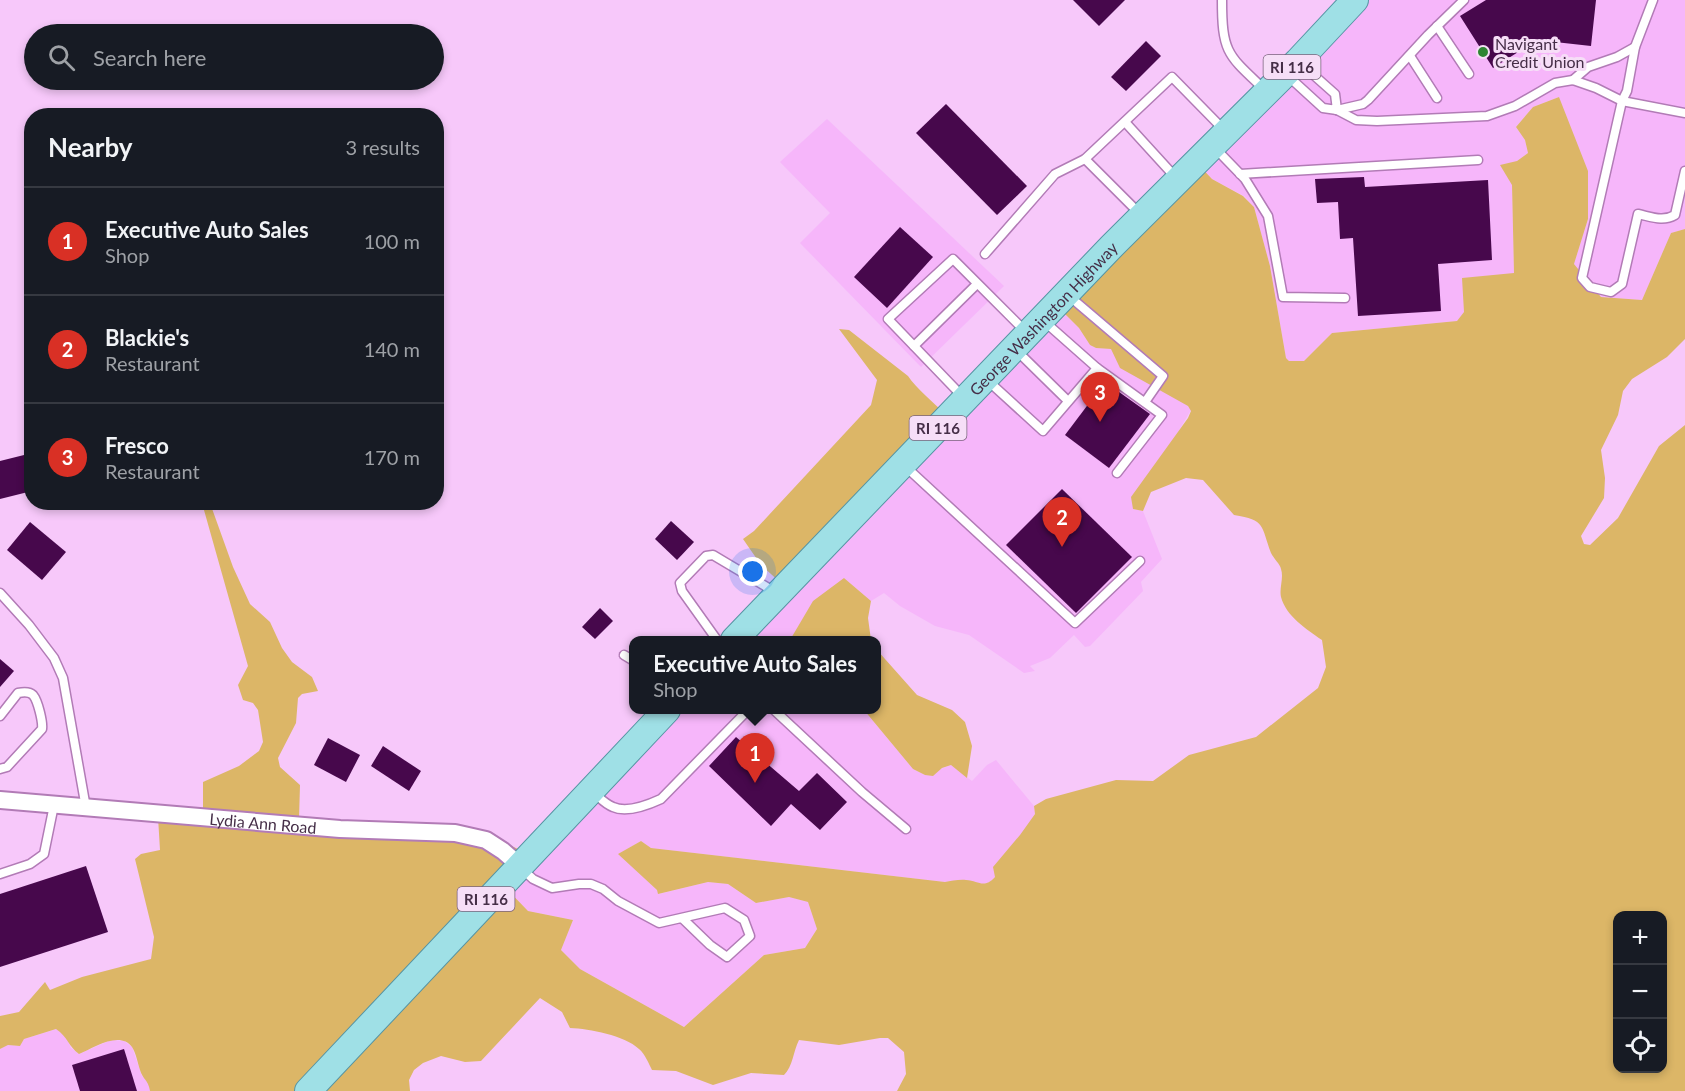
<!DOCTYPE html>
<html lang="en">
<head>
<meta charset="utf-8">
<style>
  :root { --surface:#171b24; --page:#242831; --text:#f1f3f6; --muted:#9ea1a6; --line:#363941; --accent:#d93025 }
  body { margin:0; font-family:Lato,sans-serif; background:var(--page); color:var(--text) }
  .controls { position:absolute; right:18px; bottom:18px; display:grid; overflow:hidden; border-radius:12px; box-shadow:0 3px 9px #0003 }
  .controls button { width:54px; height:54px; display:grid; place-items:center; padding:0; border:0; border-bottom:2px solid var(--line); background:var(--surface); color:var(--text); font:30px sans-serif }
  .you { position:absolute; left:753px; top:572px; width:21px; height:21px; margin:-15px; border:4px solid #fff; border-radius:50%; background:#1a73e8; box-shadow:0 0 0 9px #1a73e833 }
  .badge { display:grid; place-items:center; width:39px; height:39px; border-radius:50%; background:var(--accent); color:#fff; font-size:20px; font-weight:700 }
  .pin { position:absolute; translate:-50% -50px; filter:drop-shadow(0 2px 3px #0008) }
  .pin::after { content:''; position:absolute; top:32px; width:21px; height:18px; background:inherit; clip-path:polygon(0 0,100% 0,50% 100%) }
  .popup { position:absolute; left:629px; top:636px; width:252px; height:78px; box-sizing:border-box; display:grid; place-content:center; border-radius:12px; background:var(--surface); filter:drop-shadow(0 2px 4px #0005); font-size:20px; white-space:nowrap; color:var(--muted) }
  .popup b { font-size:22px; color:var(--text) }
  .popup::after { content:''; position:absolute; left:50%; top:100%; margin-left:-12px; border:12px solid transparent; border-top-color:var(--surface) }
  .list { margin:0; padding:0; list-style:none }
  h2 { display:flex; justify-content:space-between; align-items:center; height:78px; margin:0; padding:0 24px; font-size:26px }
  h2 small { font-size:20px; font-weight:400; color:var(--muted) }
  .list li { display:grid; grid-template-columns:39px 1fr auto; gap:18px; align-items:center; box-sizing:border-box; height:108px; padding:0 24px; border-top:2px solid var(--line) }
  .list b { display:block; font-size:22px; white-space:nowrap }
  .list p { margin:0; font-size:20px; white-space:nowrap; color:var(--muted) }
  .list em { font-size:20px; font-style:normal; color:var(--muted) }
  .icon { flex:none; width:33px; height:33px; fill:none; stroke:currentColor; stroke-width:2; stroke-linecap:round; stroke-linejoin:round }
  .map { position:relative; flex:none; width:1685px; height:1091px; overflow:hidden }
  .search { position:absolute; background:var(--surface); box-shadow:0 3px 9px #0003; left:24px; top:24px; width:420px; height:66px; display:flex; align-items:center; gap:15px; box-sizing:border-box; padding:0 21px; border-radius:33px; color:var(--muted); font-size:22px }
  .panel { position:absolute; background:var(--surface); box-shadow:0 3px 9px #0003; left:24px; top:108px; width:420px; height:402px; border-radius:24px }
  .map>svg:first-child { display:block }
  .built { fill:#f6b6fa }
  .green { fill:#dcb667; fill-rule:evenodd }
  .building { fill:#47084c }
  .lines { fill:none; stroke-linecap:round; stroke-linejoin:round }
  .lane-casing { stroke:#b27bb6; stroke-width:11 }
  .street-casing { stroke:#b27bb6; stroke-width:20 }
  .primary-casing { stroke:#5694a3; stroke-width:28 }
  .lane { stroke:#fff; stroke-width:8 }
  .street { stroke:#fff; stroke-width:16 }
  .primary { stroke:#9fe0e6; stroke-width:26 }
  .poi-dot { fill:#2e8533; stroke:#f6def7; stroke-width:2 }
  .labels { text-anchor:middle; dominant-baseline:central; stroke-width:6; stroke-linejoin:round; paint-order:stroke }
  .shield { fill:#f6def7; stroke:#7a637c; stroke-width:1.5 }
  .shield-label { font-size:15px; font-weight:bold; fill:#452e47 }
  .poi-label { font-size:16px; fill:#452e47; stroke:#f6def7; text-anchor:start }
  .street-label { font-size:16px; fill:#452e47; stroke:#f6def7 }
</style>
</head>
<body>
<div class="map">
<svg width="1685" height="1091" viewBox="0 0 1685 1091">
  <rect width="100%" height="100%" fill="#f7c8fa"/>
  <g class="built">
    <path d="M1347 0H1685V229L1671 233 1642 300 1601 297 1574 264 1588 219 1559 97 1533 107 1516 127 1525 140 1528 153 1517 161 1512 185 1514 273 1464 312 1457 321 1332 333 1304 361H1289L1286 358 1270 266 1254 207 1244 196 1212 179 1194 160Z"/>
    <path d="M827 119 1004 286 921 367 800 243 830 213 780 162Z"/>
    <path d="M1055 304 1079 328 1090 345 1096 348 1111 349 1188 406 1191 410 1133 509 1143 511 1162 559 1141 582 1143 591 1090 646 1085 647 1074 635 1050 658 1030 666 1035 671 1024 673 969 635 935 626 900 606 884 593 871 601 844 578 790 640H730Z"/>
    <path d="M663 710H864L913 769 925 775 951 765 972 781 987 765 996 760 1034 806 1035 814 995 877 990 882 981 885 967 880 945 882 651 848 641 841 619 854 657 890 659 894 708 882 728 884 756 903 789 897 808 902 817 929 805 948 764 955 684 1027 580 969 561 950 573 920 528 911 501 883Z"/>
    <path d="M57 1029 65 1035 71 1048 79 1054 111 1040 124 1041 132 1047 142 1076 148 1081 150 1091H0V1049L8 1045 20 1046 24 1039Z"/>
  </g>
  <g class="green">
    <path d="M1559 97 1588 171V219L1574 264 1601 297 1642 300 1671 233 1685 229V339L1667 357 1632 379 1623 391 1618 415 1601 450 1605 478 1604 498 1581 536 1584 544 1590 545 1618 518 1659 446 1685 425V1091H897L906 1074 904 1052 888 1038H880L839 1045 799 1040C793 1052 793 1066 784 1075L751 1073 713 1085 676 1071 652 1070C649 1064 645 1054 639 1049 624 1035 590 1029 570 1028L562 1012 540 998 481 1061 465 1062 441 1056 423 1063 414 1070 409 1080 410 1091H150C148 1079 143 1080 140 1070 138 1064 136 1053 132 1047 120 1030 93 1048 79 1054 68 1046 68 1037 56 1029L24 1039 20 1046 8 1045 0 1049V1016L19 1012 45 982 50 990 82 977 151 959 154 937 135 859 141 854 160 850 158 817 203 816V782L239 766 259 751 263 742 258 710 253 703 243 700 238 685 248 666 202 503H210L233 567 250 604 270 622 282 648 292 662 312 677 318 691 302 694 298 698 296 723 278 758 280 767 300 785 299 819 486 834 520 850 501 883 528 911 573 920 561 950 580 969 684 1027 764 955 805 948 817 929 808 902 789 897 756 903 728 884 708 882 658 894 657 890 618 854 641 841 651 848 945 882C951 881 960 879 966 880 979 881 984 889 995 877L993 867 1020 835 1035 814 1034 806 1046 799 1116 780 1153 781 1189 755 1256 737 1318 688 1326 667 1322 640C1306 629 1286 616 1281 597 1279 588 1284 578 1281 569 1280 564 1274 559 1271 553 1261 526 1266 520 1234 515L1203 480 1186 478 1151 492 1143 511 1133 509 1131 497 1188 418 1191 411 1188 406 1120 368 1111 349 1096 348 1090 345 1079 328 1055 304 1194 160 1212 179 1243 196 1254 207 1270 266 1286 358 1289 361H1304L1332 333 1457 321 1464 312 1462 278 1514 273 1512 185 1500 165 1517 161 1528 153 1525 140 1516 127 1533 107ZM1618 916H1662V1068H1618Z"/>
    <path d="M839 329 849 330 908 376C916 388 934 403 946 415L781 583 761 565 743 539 754 531 871 405 877 380Z"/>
    <path d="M844 578 871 601 868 618 871 640H790L813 601Z"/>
    <path d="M877 650 917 695 952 710 965 722 972 746 967 778 951 765 942 768 933 776 925 775 913 769 864 710H876Z"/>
  </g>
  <g class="building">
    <path d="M1073 0H1125L1099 26Z"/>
    <path d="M1486 0H1596L1591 46 1537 40 1493 68 1460 16Z"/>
    <path d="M1146 41 1161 56 1126 91 1111 77Z"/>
    <path d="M946 104 1027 186 997 215 916 133Z"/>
    <path d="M1364 177 1365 187 1488 180 1492 260 1438 264 1441 311 1358 316 1353 238 1340 239 1338 202 1317 203 1315 179Z"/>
    <path d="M900 227 933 257 887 308 854 277Z"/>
    <path d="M1105 382 1150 414 1109 468 1065 435Z"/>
    <path d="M32 453V491L0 499V461Z"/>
    <path d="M1062 489 1132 557 1076 613 1006 545Z"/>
    <path d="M671 521 694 542 677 560 655 539Z"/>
    <path d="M30 522 66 552 42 580 7 550Z"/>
    <path d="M600 608 613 621 595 639 582 627Z"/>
    <path d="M0 659 14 671 0 687Z"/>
    <path d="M736 737 799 791 817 773 847 802 820 830 791 804 771 826 709 766Z"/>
    <path d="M328 738 360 755 346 782 314 765Z"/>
    <path d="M383 746 421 771 409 791 371 766Z"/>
    <path d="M86 866 108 932 0 967V894Z"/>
    <path d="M124 1049 137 1091H80L72 1065Z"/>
  </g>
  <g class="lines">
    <g class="lane-casing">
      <g id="lane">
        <path d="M1222 0C1222 54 1228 55 1266 91"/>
        <path d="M1653 0 1635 47 1627 91 1622 101 1582 278 1590 287 1611 292 1622 284 1638 214C1652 217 1663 222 1675 215L1685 171"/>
        <path d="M1437 26 1469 74"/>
        <path d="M1410 56 1437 98"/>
        <path d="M1288 76 1323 108 1337 110 1335 94 1299 62"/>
        <path d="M1573 80 1588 67 1617 57 1635 47"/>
        <path d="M1337 110 1356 120 1377 121 1487 116 1515 106 1555 83 1573 80 1596 88 1622 101 1685 113"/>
        <path d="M1337 110 1363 104 1368 100 1428 35 1464 0"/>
        <path d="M1125 122 1177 179"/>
        <path d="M1215 148 1245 179 1268 216 1283 297 1345 298"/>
        <path d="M1085 159 1140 214"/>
        <path d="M1240 174 1478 160"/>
        <path d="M985 254 1055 174 1085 159 1172 77 1224 130"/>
        <path d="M1069 296 1163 376 1145 402"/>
        <path d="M1045 322 1097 368"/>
        <path d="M914 346 977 284"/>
        <path d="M1017 351 1068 401"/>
        <path d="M986 379 1043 431 1097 368 1162 415 1117 473"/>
        <path d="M963 397 888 319 953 259 1026 332"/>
        <path d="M906 467 1075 623 1140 561"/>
        <path d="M0 593 29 625 54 658 63 678 86 808"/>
        <path d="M717 640 682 591 680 583 706 556 713 555 775 592"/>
        <path d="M624 655 634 661"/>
        <path d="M774 710 862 792 906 829"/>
        <path d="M0 716 18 693C23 692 29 691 33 695 38 701 43 722 42 729L7 767 0 769"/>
        <path d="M593 792C599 797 605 804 613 807 626 813 648 805 661 799L748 710"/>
        <path d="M521 868 533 879 552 888 579 884H591L603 889 618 901 659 923 725 908 744 920 750 936 727 957 710 945 682 918"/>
        <path d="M0 874 30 864 44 854 54 805"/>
      </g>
    </g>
    <g class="street-casing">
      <g id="street">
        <path id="s1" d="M0 800 340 829 455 833 486 840 503 851 519 865"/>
      </g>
    </g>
    <g class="primary-casing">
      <g id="primary">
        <path id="s2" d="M734 640 1111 247 1298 61 1355 0"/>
        <path d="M308 1091 667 710"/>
      </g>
    </g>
    <use href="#lane" class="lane"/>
    <use href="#street" class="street"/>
    <use href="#primary" class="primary"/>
  </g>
  <circle class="poi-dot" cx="1483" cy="52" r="6"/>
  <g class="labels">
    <g class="shield">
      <rect x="1263.5" y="55" width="57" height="24" rx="4.5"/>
      <rect x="909.5" y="416" width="57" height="24" rx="4.5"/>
      <rect x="457.5" y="887" width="57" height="24" rx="4.5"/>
    </g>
    <g class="shield-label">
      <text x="1292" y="67">RI 116</text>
      <text x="938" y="428">RI 116</text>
      <text x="486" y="899">RI 116</text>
    </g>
    <g class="poi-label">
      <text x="1495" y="43">Navigant<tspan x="1495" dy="18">Credit Union</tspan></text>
    </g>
    <g class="street-label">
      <text stroke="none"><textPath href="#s2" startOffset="446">George Washington Highway</textPath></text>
      <text stroke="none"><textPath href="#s1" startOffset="264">Lydia Ann Road</textPath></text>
    </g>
  </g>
</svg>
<div class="controls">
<button>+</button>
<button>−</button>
<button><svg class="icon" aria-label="locate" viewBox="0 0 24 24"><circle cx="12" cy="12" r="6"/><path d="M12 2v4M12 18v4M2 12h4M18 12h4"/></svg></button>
</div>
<div class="you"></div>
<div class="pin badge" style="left:755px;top:783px">1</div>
<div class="popup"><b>Executive Auto Sales</b>Shop</div>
<div class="pin badge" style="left:1062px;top:547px">2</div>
<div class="pin badge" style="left:1100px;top:422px">3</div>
<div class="search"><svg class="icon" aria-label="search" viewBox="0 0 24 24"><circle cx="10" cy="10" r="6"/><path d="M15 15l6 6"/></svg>Search here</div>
<section class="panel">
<h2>Nearby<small>3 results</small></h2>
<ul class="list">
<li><span class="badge">1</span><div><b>Executive Auto Sales</b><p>Shop</p></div><em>100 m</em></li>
<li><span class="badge">2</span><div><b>Blackie's</b><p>Restaurant</p></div><em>140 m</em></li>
<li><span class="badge">3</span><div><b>Fresco</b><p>Restaurant</p></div><em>170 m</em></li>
</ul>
</section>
</div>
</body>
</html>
